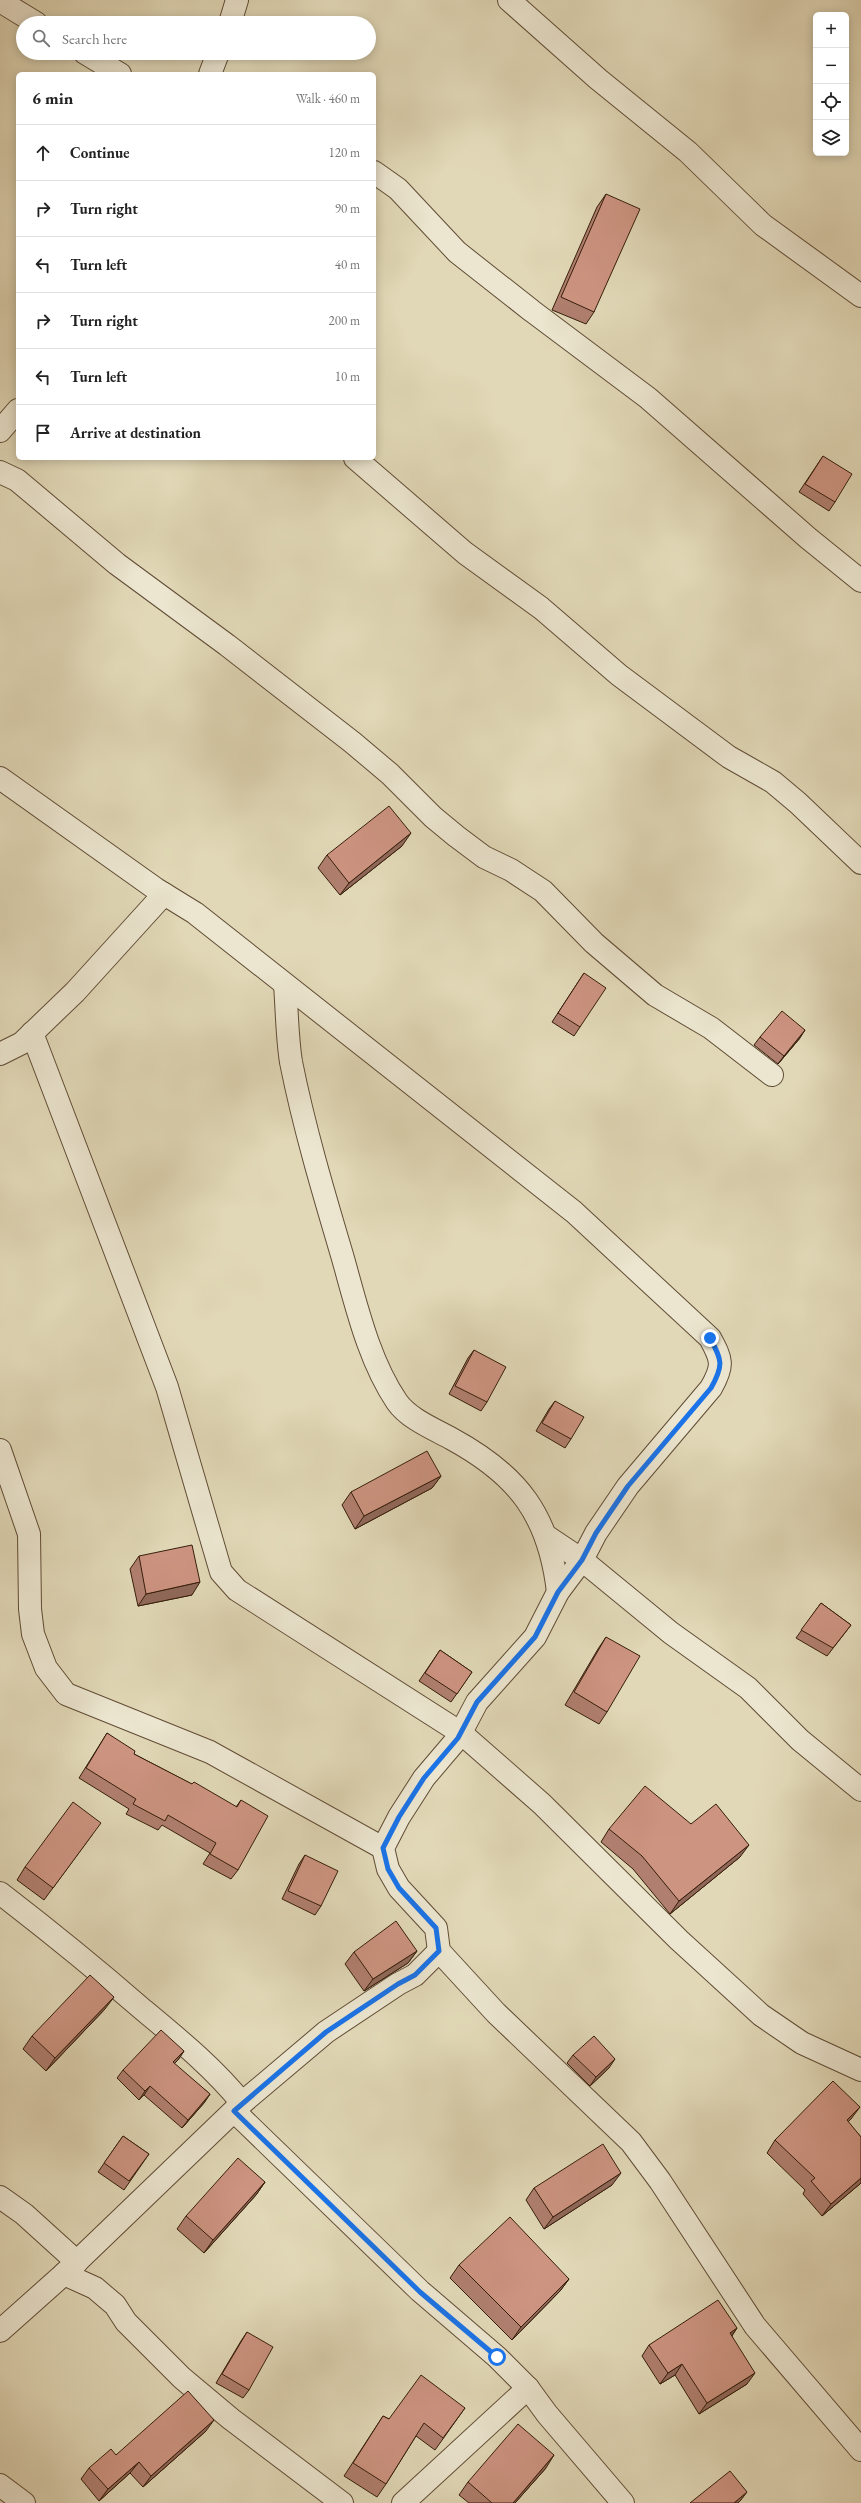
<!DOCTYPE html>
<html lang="en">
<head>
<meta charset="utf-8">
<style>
  :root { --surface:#fff; --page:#f6f6f6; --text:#222; --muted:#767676; --line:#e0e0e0 }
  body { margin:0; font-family:"EB Garamond",serif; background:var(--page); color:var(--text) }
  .controls { position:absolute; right:12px; top:12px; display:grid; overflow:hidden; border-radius:6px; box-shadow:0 2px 10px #0003 }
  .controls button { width:36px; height:36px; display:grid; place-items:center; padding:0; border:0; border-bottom:1px solid var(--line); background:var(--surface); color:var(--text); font:20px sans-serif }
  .stop { position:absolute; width:12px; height:12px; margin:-9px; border:3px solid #1a73e8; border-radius:50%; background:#fff }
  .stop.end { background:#1a73e8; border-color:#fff; box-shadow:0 1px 4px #0008 }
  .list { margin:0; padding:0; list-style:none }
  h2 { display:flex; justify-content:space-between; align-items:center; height:52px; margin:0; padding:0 16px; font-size:17px }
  h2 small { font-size:13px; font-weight:400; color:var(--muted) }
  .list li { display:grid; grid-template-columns:26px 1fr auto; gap:12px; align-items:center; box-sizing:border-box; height:56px; padding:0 16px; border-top:1px solid var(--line) }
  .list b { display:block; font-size:15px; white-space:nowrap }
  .list em { font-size:13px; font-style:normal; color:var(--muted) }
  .icon { flex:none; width:22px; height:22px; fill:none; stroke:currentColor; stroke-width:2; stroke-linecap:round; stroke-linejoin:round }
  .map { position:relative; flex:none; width:861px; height:2503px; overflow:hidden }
  .search { position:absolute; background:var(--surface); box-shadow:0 2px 10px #0003; left:16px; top:16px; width:360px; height:44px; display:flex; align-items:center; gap:10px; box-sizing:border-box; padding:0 14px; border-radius:22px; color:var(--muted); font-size:15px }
  .panel { position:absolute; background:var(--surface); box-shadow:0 2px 10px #0003; left:16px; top:72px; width:360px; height:388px; border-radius:6px }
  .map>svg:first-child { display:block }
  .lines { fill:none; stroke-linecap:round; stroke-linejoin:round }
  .minor-casing { stroke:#604c35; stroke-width:24 }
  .minor { stroke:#ece6d0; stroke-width:22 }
  .wall { fill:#b07f6f; stroke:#351d0a }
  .shaded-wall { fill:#90685a; stroke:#351d0a }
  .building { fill:#cd9481; stroke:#351d0a }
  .route { stroke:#1a73e8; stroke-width:5 }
</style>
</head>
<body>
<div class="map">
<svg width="861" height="2503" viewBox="0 0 861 2503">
  <rect width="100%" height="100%" fill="#e1d8b7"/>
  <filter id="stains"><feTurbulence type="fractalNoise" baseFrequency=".005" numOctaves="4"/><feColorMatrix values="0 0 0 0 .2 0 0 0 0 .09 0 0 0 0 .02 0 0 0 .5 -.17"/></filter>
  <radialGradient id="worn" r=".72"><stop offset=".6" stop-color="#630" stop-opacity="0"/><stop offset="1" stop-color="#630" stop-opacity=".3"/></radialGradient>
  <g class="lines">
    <g class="minor-casing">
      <g id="minor">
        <path d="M509 0 598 79 688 152 763 225 861 296"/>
        <path d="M0 1 36 23"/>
        <path d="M230 23 237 0"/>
        <path d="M85 53 120 74"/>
        <path d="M210 74 218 53"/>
        <path d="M374 172 398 189 457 252 532 311 648 398 808 538 861 581"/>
        <path d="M0 431 18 410"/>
        <path d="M355 458 465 553 541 608 619 675 729 757 773 782 798 803 861 863"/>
        <path d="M0 472 17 480 117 564 227 645 352 742 390 774 433 817 456 836 484 857 511 870 543 891 594 943 655 995 711 1028 772 1075"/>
        <path d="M0 778 156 889 195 913 574 1212 710 1338C722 1360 724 1365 711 1388L628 1486 596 1533 582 1560 558 1592 535 1637 477 1702 458 1738 424 1778 399 1817 383 1848 388 1869 399 1888 436 1928 439 1951 496 2013 631 2142 660 2181 755 2326 861 2450"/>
        <path d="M285 985C287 1010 287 1037 291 1062 304 1127 323 1191 342 1255 356 1304 368 1359 397 1402 409 1419 434 1429 452 1439 518 1475 549 1515 558 1592"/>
        <path d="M32 1033 167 1387 221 1572 237 1590 461 1733 542 1804 679 1940 761 2015 802 2043 861 2070"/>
        <path d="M0 1054 22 1043 75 992 164 894"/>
        <path d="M0 1450 29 1534 30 1609 33 1634 46 1668 66 1694 210 1752 383 1848"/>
        <path d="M546 1536 582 1560 671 1633 748 1688 800 1740 861 1790"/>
        <path d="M0 1893C48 1930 95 1968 141 2008 177 2038 213 2067 242 2103"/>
        <path d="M234 2111 420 2291 497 2357 528 2388 547 2414 623 2503"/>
        <path d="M0 2197 24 2214 77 2262"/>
        <path d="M64 2274 95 2288 115 2305 126 2322 182 2378 231 2419 342 2503"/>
        <path d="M0 2331 64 2274 242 2103 326 2032 398 1984 415 1975 439 1951"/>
        <path d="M0 2485 24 2503"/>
        <path d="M403 2503 528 2388"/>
      </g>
    </g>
    <use href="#minor" class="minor"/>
  </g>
  <g class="wall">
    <path d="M606 194 594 312 586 324 552 310 597 207Z"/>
    <path d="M823 456 835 502 829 511 799 492Z"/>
    <path d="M402 846 340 895 318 868 327 855Z"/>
    <path d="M584 973 580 1027 574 1036 552 1022Z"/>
    <path d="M760 1037 800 1038 778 1064 754 1045Z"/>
    <path d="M474 1350 487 1402 481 1411 449 1394 468 1358Z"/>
    <path d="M555 1401 571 1439 565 1448 536 1431 549 1409Z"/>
    <path d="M441 1476 432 1488 355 1529 342 1505 351 1492Z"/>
    <path d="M139 1556 192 1595 138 1606 130 1569Z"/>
    <path d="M821 1603 851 1625 827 1656 796 1638Z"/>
    <path d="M606 1637 607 1712 599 1724 565 1705 598 1649Z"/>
    <path d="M440 1650 472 1672 451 1702 419 1681Z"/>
    <path d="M107 1733 134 1754 236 1807 241 1800 238 1870 231 1879 203 1864 210 1853 162 1825 158 1830 126 1814 129 1809 79 1778Z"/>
    <path d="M691 1824 740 1857 670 1914 633 1869 601 1842 609 1829Z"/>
    <path d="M92 1835 44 1900 17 1880 25 1867Z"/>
    <path d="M305 1855 321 1906 315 1915 282 1899 299 1864Z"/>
    <path d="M417 1951 408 1963 364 1991 345 1964 354 1952Z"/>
    <path d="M105 2009 46 2071 23 2049 32 2036Z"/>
    <path d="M184 2051 178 2060 174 2064 210 2094 204 2103 182 2128 144 2095 139 2100 117 2078 123 2070Z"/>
    <path d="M573 2055 609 2068 590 2086 567 2063Z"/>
    <path d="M851 2119 848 2122 861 2137V2183L822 2216 803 2194 805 2190 767 2153 775 2140Z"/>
    <path d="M123 2136 149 2154 124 2190 98 2172Z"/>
    <path d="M265 2182 256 2195 204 2253 177 2229 186 2216Z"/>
    <path d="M612 2185 544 2229 526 2200 534 2188Z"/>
    <path d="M459 2265 569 2279 560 2291 512 2340 450 2278Z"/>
    <path d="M737 2328 732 2336 747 2384 699 2414 675 2375 660 2384 642 2356 649 2345Z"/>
    <path d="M247 2332 249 2390 243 2398 216 2383 241 2341Z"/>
    <path d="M465 2408 435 2450 416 2436 386 2484 377 2497 344 2476 383 2416 389 2419Z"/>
    <path d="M206 2431 143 2487 130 2473 99 2501 81 2479 89 2468 116 2455Z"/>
    <path d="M546 2468 515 2503H469L459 2495 468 2482Z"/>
  </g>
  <g class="shaded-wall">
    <path d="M411 833 402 846 340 895 349 883Z"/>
    <path d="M805 1030 800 1038 778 1064 784 1056Z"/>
    <path d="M441 1476 432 1488 355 1529 364 1516Z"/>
    <path d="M200 1582 192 1595 138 1606 146 1594Z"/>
    <path d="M749 1845 740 1857 670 1914 679 1901Z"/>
    <path d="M417 1951 408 1963 364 1991 373 1979Z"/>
    <path d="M114 1997 105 2009 46 2071 55 2058Z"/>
    <path d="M184 2051 178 2060 167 2071 173 2062Z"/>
    <path d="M615 2059 609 2068 590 2086 596 2077Z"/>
    <path d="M150 2086 144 2095 139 2100 145 2091Z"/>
    <path d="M210 2094 204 2103 182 2128 188 2120Z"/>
    <path d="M860 2107 851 2119 838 2132 847 2120Z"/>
    <path d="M621 2173 612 2185 544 2229 553 2217Z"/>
    <path d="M861 2178V2183L822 2216 831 2204Z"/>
    <path d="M265 2182 256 2195 204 2253 213 2240Z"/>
    <path d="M569 2279 560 2291 512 2340 521 2327Z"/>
    <path d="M737 2328 729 2339 730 2333Z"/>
    <path d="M682 2364 675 2375 660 2384 668 2373Z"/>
    <path d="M755 2373 747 2384 699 2414 707 2403Z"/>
    <path d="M214 2420 206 2431 143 2487 151 2476Z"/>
    <path d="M554 2455 546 2468 515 2503H513Z"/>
    <path d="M139 2462 130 2473 99 2501 108 2489Z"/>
    <path d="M747 2492 741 2500 738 2503H734Z"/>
  </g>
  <g class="building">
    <path d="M606 194 640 209 594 312 561 297Z"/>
    <path d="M823 456 852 474 835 502 805 484Z"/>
    <path d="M389 806 411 833 349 883 327 855Z"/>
    <path d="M584 973 606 988 580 1027 558 1013Z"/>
    <path d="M782 1011 805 1030 784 1056 760 1037Z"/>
    <path d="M474 1350 506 1367 487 1402 455 1386Z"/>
    <path d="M555 1401 584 1417 571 1439 542 1423Z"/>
    <path d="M427 1451 441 1476 364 1516 351 1492Z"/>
    <path d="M192 1545 200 1582 146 1594 139 1556Z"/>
    <path d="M821 1603 851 1625 833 1648 801 1630Z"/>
    <path d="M606 1637 640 1656 607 1712 574 1692Z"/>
    <path d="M440 1650 472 1672 457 1694 425 1673Z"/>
    <path d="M107 1733 135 1751 134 1754 192 1784 194 1782 237 1807 241 1800 268 1816 238 1870 210 1854 216 1843 168 1815 165 1821 133 1804 136 1799 86 1768Z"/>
    <path d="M645 1786 691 1824 716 1804 749 1845 679 1901 642 1856 609 1829Z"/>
    <path d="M73 1802 101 1823 53 1888 25 1867Z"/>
    <path d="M305 1855 338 1871 321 1906 288 1891Z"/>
    <path d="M396 1921 417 1951 373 1979 354 1952Z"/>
    <path d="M90 1975 114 1997 55 2058 32 2036Z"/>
    <path d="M161 2030 184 2051 173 2062 210 2094 188 2120 150 2086 145 2091 123 2070Z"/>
    <path d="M594 2036 615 2059 596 2077 573 2055Z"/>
    <path d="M833 2081 860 2107 847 2120 861 2137V2178L831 2204 811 2181 815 2178 775 2140Z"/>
    <path d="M123 2136 149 2154 129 2181 104 2163Z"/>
    <path d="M603 2144 621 2173 553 2217 534 2188Z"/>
    <path d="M238 2158 265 2182 213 2240 186 2216Z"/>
    <path d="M510 2217 569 2279 521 2327 459 2265Z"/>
    <path d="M718 2300 737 2328 730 2333 755 2373 707 2403 682 2364 668 2373 649 2345Z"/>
    <path d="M247 2332 273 2347 249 2390 222 2374Z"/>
    <path d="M421 2375 465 2408 443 2438 424 2423 386 2484 353 2463 383 2416 389 2419Z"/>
    <path d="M188 2391 214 2420 151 2476 139 2462 108 2489 89 2468 111 2449 116 2455Z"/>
    <path d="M518 2424 554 2455 513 2503H492L468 2482Z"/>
    <path d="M730 2471 747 2492 734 2503H690Z"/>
  </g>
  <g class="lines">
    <path class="route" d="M497 2357 420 2292 234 2111 326 2032 398 1984 415 1975 439 1951 436 1928 399 1888 388 1869 383 1848 399 1817 424 1778 458 1738 477 1702 535 1637 558 1592 582 1560 596 1533 628 1486 711 1388C724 1365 722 1360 710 1338"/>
  </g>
  <rect width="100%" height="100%" filter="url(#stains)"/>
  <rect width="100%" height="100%" fill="url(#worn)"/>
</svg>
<div class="controls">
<button>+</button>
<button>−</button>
<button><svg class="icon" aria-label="locate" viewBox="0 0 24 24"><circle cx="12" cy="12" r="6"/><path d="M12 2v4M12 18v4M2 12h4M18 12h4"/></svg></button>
<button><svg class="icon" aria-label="layers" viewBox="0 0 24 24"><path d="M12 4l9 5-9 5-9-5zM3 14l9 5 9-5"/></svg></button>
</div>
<div class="stop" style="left:497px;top:2357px"></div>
<div class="stop end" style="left:710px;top:1338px"></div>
<div class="search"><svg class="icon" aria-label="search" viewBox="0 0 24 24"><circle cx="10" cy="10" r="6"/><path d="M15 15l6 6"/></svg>Search here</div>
<section class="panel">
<h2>6 min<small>Walk · 460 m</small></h2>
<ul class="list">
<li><svg class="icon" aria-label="ahead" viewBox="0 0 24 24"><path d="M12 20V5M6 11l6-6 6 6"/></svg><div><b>Continue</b></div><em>120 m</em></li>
<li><svg class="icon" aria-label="right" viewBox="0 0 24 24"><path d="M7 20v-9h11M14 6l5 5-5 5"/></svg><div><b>Turn right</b></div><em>90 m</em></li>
<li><svg class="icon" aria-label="left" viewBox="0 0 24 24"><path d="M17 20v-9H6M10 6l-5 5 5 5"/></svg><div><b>Turn left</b></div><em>40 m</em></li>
<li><svg class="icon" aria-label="right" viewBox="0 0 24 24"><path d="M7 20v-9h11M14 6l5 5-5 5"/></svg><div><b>Turn right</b></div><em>200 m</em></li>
<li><svg class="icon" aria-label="left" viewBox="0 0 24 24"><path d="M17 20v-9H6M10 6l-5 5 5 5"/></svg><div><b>Turn left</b></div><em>10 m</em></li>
<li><svg class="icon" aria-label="arrive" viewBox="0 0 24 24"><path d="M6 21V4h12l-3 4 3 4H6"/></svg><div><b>Arrive at destination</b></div></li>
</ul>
</section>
</div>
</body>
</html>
